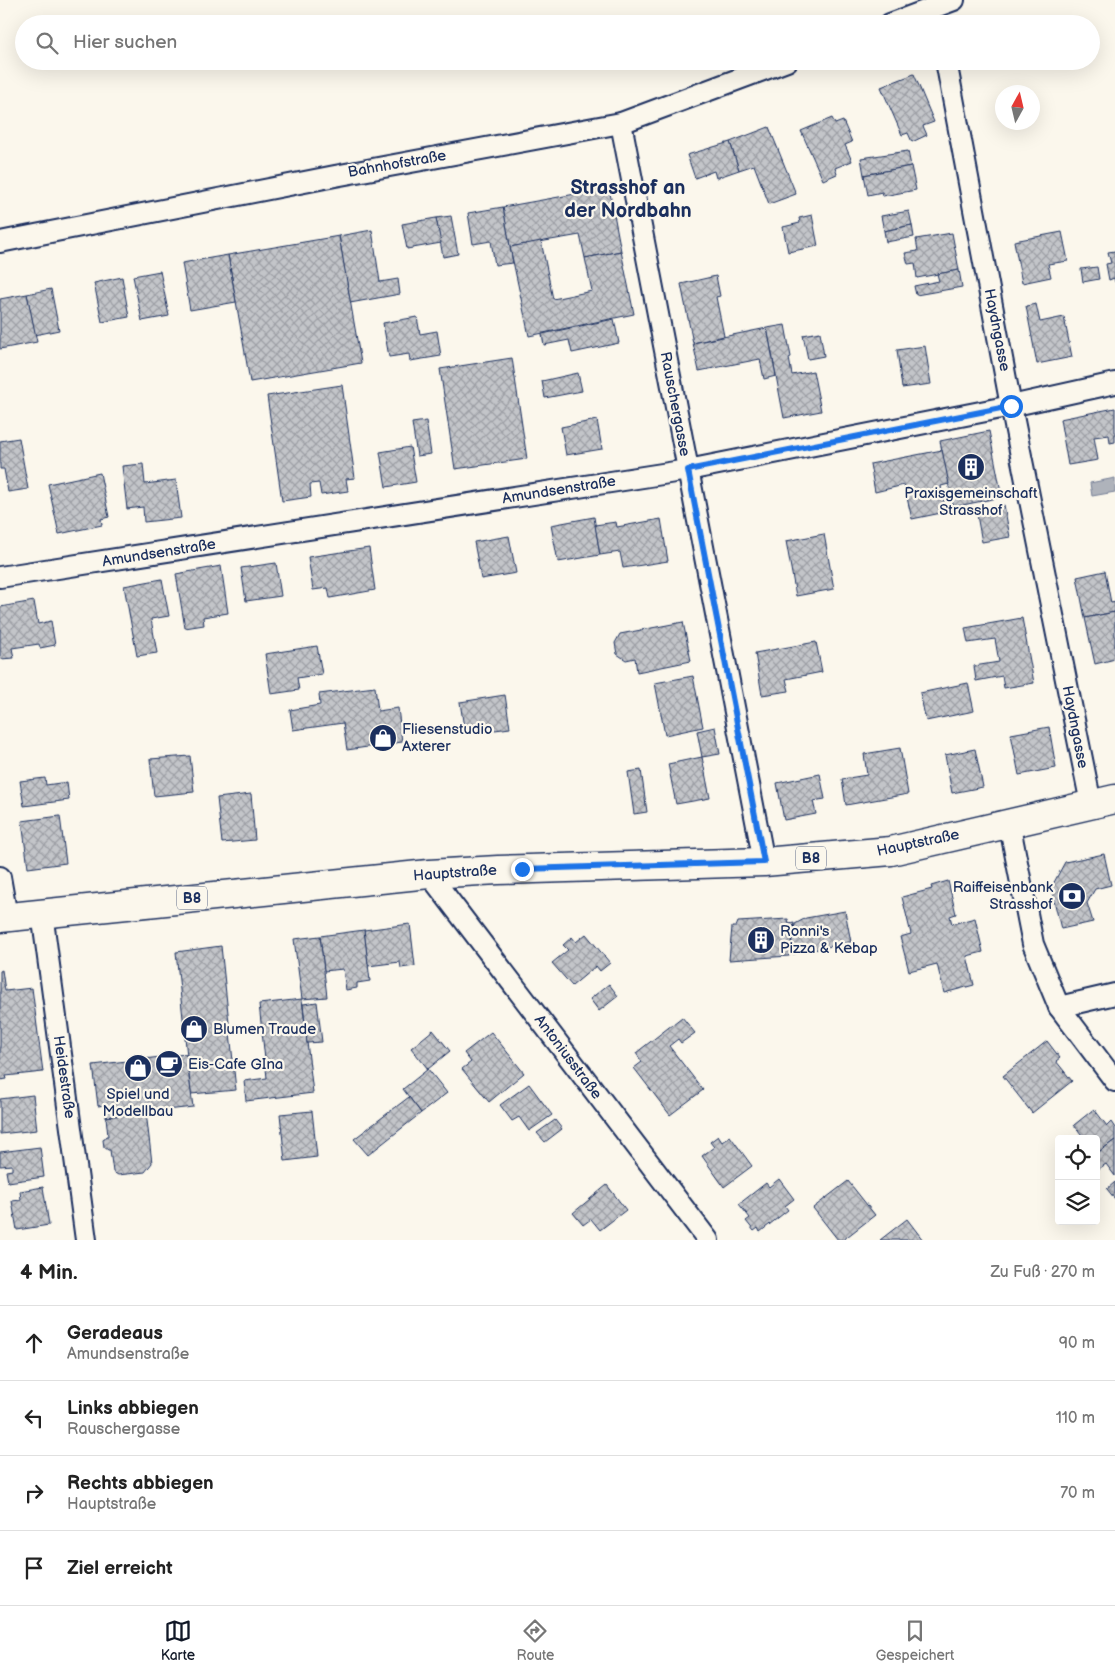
<!DOCTYPE html>
<html lang="de">
<head>
<meta charset="utf-8">
<style>
  :root { --surface:#fff; --page:#f2f2f2; --text:#222; --muted:#767676; --line:#e0e0e0; --accent:#111827 }
  body { margin:0; font-family:"Balsamiq Sans",sans-serif; background:var(--page); color:var(--text) }
  .controls { position:absolute; right:15px; bottom:15px; display:grid; overflow:hidden; border-radius:5px; box-shadow:0 5px 20px #0002 }
  .controls button { width:45px; height:45px; display:grid; place-items:center; padding:0; border:0; border-bottom:1px solid var(--line); background:var(--surface); color:var(--text); font:25px sans-serif }
  .compass { position:absolute; left:995px; top:85px; width:45px; height:45px; border-radius:50%; background:var(--surface); box-shadow:0 5px 20px #0002; rotate:8deg }
  .stop { position:absolute; width:15px; height:15px; margin:-11px; border:4px solid #1a73e8; border-radius:50%; background:#fff }
  .stop.end { background:#1a73e8; border-color:#fff; box-shadow:0 1px 5px #0008 }
  .list { margin:0; padding:0; list-style:none }
  h2 { display:flex; justify-content:space-between; align-items:center; height:65px; margin:0; padding:0 20px; font-size:21px }
  h2 small { font-size:16px; font-weight:400; color:var(--muted) }
  .list li { display:grid; grid-template-columns:32px 1fr auto; gap:15px; align-items:center; box-sizing:border-box; height:75px; padding:0 20px; border-top:1px solid var(--line) }
  .list b { display:block; font-size:19px; white-space:nowrap }
  .list p { margin:0; font-size:16px; white-space:nowrap; color:var(--muted) }
  .list em { font-size:16px; font-style:normal; color:var(--muted) }
  .icon { flex:none; width:28px; height:28px; fill:none; stroke:currentColor; stroke-width:2; stroke-linecap:round; stroke-linejoin:round }
  .map { position:relative; flex:none; width:1115px; height:1240px; overflow:hidden }
  .search { position:absolute; background:var(--surface); box-shadow:0 5px 20px #0002; left:15px; right:15px; top:15px; height:55px; display:flex; align-items:center; gap:12px; box-sizing:border-box; padding:0 18px; border-radius:28px; color:var(--muted); font-size:19px }
  .sheet { height:365px; background:var(--surface) }
  nav { display:flex; justify-content:space-around; align-items:center; box-sizing:border-box; height:70px; border-top:1px solid var(--line); background:var(--surface); font-size:14px; color:var(--muted) }
  nav a { display:grid; justify-items:center; gap:2px }
  nav .on { color:var(--accent) }
  .map>svg:first-child { display:block }
  .water { fill:#afb3bb; stroke:#747e96 }
  .building { fill:url(#building-cross-hatch); stroke:#1b2f5e }
  .lines { fill:none; stroke-linecap:round; stroke-linejoin:round }
  .street-casing { stroke:#1b2f5e; stroke-width:24 }
  .primary-casing { stroke:#1b2f5e; stroke-width:31 }
  .street { stroke:#fbf7ec; stroke-width:20 }
  .primary { stroke:#fbf7ec; stroke-width:28 }
  .route { stroke:#1a73e8; stroke-width:6 }
  .labels { text-anchor:middle; dominant-baseline:central; stroke-width:4.5; stroke-linejoin:round; paint-order:stroke }
  .shield { fill:#fbf7ec; stroke:#5e6b89; stroke-width:1 }
  .shield-label { font-size:14px; font-weight:bold; fill:#1b2f5e }
  .street-label { font-size:15px; fill:#1b2f5e; stroke:#fbf7ec }
  .poi-label { font-size:15px; fill:#1b2f5e; stroke:#fbf7ec; text-anchor:start }
  .district-label { font-size:20px; font-weight:bold; fill:#1b2f5e; stroke:#fbf7ec }
</style>
</head>
<body>
<div class="map">
<svg width="1115" height="1240" viewBox="0 0 1115 1240">
  <defs>
    <pattern id="building-cross-hatch" width="8" height="8" patternUnits="userSpaceOnUse" patternTransform="scale(1.25)"><rect width="8" height="8" fill="#c3c5c9"/><path d="M0 0l8 8M0 8l8-8" fill="none" stroke="#9ea0a6"/></pattern>
  </defs>
  <rect width="100%" height="100%" fill="#fbf7ec"/>
  <filter id="ink" filterUnits="userSpaceOnUse"><feTurbulence type="fractalNoise" baseFrequency=".02" numOctaves="2"/><feDisplacementMap in="SourceGraphic" scale="10" xChannelSelector="R" yChannelSelector="G"/><feConvolveMatrix kernelMatrix="1 2 1 2 8 2 1 2 1" color-interpolation-filters="sRGB"/></filter>
  <g filter="url(#ink)">
    <path class="water" d="M1115 478V492L1092 496 1090 483Z"/>
    <g class="building">
      <path d="M914 74 934 122 923 126 927 135 912 142 908 133 902 135 881 87Z"/>
      <path d="M832 118 835 124 843 121 852 142 845 145 852 161 835 168 837 174 823 180 801 131Z"/>
      <path d="M769 127 796 194 769 204 754 165 739 170 730 142Z"/>
      <path d="M730 142 739 170 716 178 714 171 695 178 687 155Z"/>
      <path d="M908 151 911 166 864 175 861 158Z"/>
      <path d="M911 166 916 190 883 196 882 192 868 195 864 175Z"/>
      <path d="M609 188 621 251 585 258 580 235 510 247 503 207Z"/>
      <path d="M503 207 513 263 495 265 491 241 473 244 468 213Z"/>
      <path d="M909 211 912 225 884 231 881 216Z"/>
      <path d="M812 215 818 246 788 252 783 227 800 223 799 218Z"/>
      <path d="M451 216 458 254 443 257 436 218Z"/>
      <path d="M436 218 441 243 407 249 402 224Z"/>
      <path d="M912 225 914 237 886 242 884 231Z"/>
      <path d="M372 230 380 282 398 279 400 294 350 303 339 236Z"/>
      <path d="M1062 232 1068 261 1048 264 1051 277 1022 283 1014 241Z"/>
      <path d="M952 233 959 270 917 278 915 263 908 264 905 253 918 251 916 239Z"/>
      <path d="M339 236 361 363 250 382 228 255Z"/>
      <path d="M541 241 553 299 592 291 585 258 621 251 634 314 529 336 510 247Z"/>
      <path d="M1115 251V282L1114 278 1109 280 1106 264 1111 263 1108 252Z"/>
      <path d="M228 255 236 302 190 310 182 263Z"/>
      <path d="M1097 267 1099 279 1083 282 1081 269Z"/>
      <path d="M959 270 962 287 916 295 914 286 939 281 937 274Z"/>
      <path d="M160 271 169 316 142 321 133 276Z"/>
      <path d="M716 276 720 296 716 297 724 336 693 343 681 284Z"/>
      <path d="M122 277 129 317 102 322 94 283Z"/>
      <path d="M51 289 59 330 35 335 27 294Z"/>
      <path d="M27 294 37 342 0 349V299Z"/>
      <path d="M1036 304 1040 322 1064 317 1072 357 1037 364 1026 306Z"/>
      <path d="M417 317 420 334 437 331 441 356 410 361 409 354 389 357 383 323Z"/>
      <path d="M614 319 619 343 572 353 569 340 544 345 542 334Z"/>
      <path d="M785 325 791 357 789 358 792 375 813 371 821 411 784 418 767 328Z"/>
      <path d="M767 328 776 376 764 379 760 359 699 371 693 343Z"/>
      <path d="M820 332 824 356 808 359 803 335Z"/>
      <path d="M925 346 931 384 902 388 897 350Z"/>
      <path d="M512 358 527 459 455 469 440 369Z"/>
      <path d="M578 373 582 391 545 398 542 381Z"/>
      <path d="M342 385 355 478 346 479 348 491 321 495 319 483 310 484 311 497 282 501 267 396Z"/>
      <path d="M1115 408V442L1110 443 1109 435 1094 437 1098 460 1068 465 1060 419Z"/>
      <path d="M597 420 602 449 566 455 561 427Z"/>
      <path d="M426 421 431 454 417 456 412 423Z"/>
      <path d="M989 431 1002 497 953 507 940 441Z"/>
      <path d="M19 438 28 489 8 492 4 469H0V441Z"/>
      <path d="M410 447 416 482 386 487 380 452Z"/>
      <path d="M942 450 949 484 941 486 946 512 912 519 904 485 875 492 870 464Z"/>
      <path d="M143 464 145 484 176 480 181 518 144 522 143 507 127 509 122 466Z"/>
      <path d="M100 473 109 517 101 519 102 525 59 534 48 484Z"/>
      <path d="M1004 505 1010 537 982 542 976 510Z"/>
      <path d="M594 517 600 555 558 562 551 525Z"/>
      <path d="M661 519 668 561 623 568 620 552 600 555 595 525 616 522 617 527Z"/>
      <path d="M824 534 834 589 796 596 786 541Z"/>
      <path d="M509 536 516 573 481 579 474 542Z"/>
      <path d="M369 548 375 590 330 598 328 588 313 590 308 557Z"/>
      <path d="M276 563 281 596 246 601 241 568Z"/>
      <path d="M221 566 228 613 203 617 204 625 185 628 176 574Z"/>
      <path d="M1105 571 1111 603 1115 602V612L1085 618 1077 577Z"/>
      <path d="M162 579 169 616 151 619 157 653 137 656 124 586Z"/>
      <path d="M34 601 38 624 51 621 55 645 40 648 39 644 12 648 14 658 0 659V607Z"/>
      <path d="M1115 612V659L1095 664 1085 618Z"/>
      <path d="M1022 618 1034 683 1004 688 1002 676 976 681 974 666 999 662 995 639 968 643 965 628Z"/>
      <path d="M683 622 691 661 637 672 635 658 626 660 617 654 615 643 620 634Z"/>
      <path d="M816 642 822 672 786 679 789 691 762 695 755 653Z"/>
      <path d="M317 646 322 674 297 678 299 690 271 694 265 654Z"/>
      <path d="M693 676 703 727 665 735 655 683Z"/>
      <path d="M968 683 974 711 926 721 920 693Z"/>
      <path d="M375 687 378 711 398 708 402 742 347 750 343 723 293 730 290 710 320 705 319 694Z"/>
      <path d="M505 695 510 728 465 734 460 702Z"/>
      <path d="M715 727 720 754 702 757 697 731Z"/>
      <path d="M1049 727 1056 768 1019 775 1011 734Z"/>
      <path d="M900 748 908 794 846 805 842 779 867 775 864 754Z"/>
      <path d="M975 749 983 787 952 793 945 755Z"/>
      <path d="M190 756 194 792 154 796 150 759Z"/>
      <path d="M702 757 710 798 676 804 668 764Z"/>
      <path d="M641 770 647 812 634 814 628 772Z"/>
      <path d="M820 774 825 799 813 801 816 814 784 820 777 783Z"/>
      <path d="M45 778 46 785 67 782 69 800 24 806 20 781Z"/>
      <path d="M251 794 255 840 222 843 217 798Z"/>
      <path d="M60 816 66 863 28 868 22 821Z"/>
      <path d="M1104 854 1111 885 1095 889 1087 903 1093 922 1061 929 1051 888 1065 862Z"/>
      <path d="M948 881 956 914 950 916 952 924 975 918 983 952 967 956 974 985 944 993 937 964 909 971 900 937 911 934 902 897 932 889 931 886Z"/>
      <path d="M845 911 851 942 789 955 795 924 806 918Z"/>
      <path d="M788 919 789 924 794 923 789 956 729 960 732 927H736L738 922Z"/>
      <path d="M410 924 415 966 401 968 400 962 368 966 364 930Z"/>
      <path d="M364 930 370 981 357 983V988L346 990 343 969 324 971 320 936Z"/>
      <path d="M586 934 610 963 600 971 596 966 572 986 552 963 568 950 563 945 572 937 576 942Z"/>
      <path d="M320 936 327 997 302 999 294 939Z"/>
      <path d="M221 946 236 1090 191 1094 176 952Z"/>
      <path d="M2 970 5 991 32 988 43 1072 6 1076 7 1079 0 1080V971Z"/>
      <path d="M609 984 618 996 599 1011 590 999Z"/>
      <path d="M302 999 313 1093 246 1101 244 1081 267 1078 259 1004Z"/>
      <path d="M317 1002 322 1042 307 1043 303 1004Z"/>
      <path d="M682 1017 695 1033 681 1043 678 1039 669 1046 703 1090 670 1115 634 1068 642 1062 636 1053Z"/>
      <path d="M433 1030 450 1051 428 1069 411 1048Z"/>
      <path d="M491 1032 524 1073 489 1102 462 1069 471 1062 464 1053Z"/>
      <path d="M1047 1041 1060 1058 1056 1061 1072 1081 1032 1113 1003 1076Z"/>
      <path d="M186 1054 193 1107 106 1117 105 1105 98 1106 93 1065Z"/>
      <path d="M428 1069 447 1093 421 1113 403 1089Z"/>
      <path d="M529 1084 552 1115 529 1131 519 1117 512 1121 500 1105Z"/>
      <path d="M33 1095 37 1130 0 1134V1099Z"/>
      <path d="M409 1097 421 1113 368 1155 354 1139Z"/>
      <path d="M1094 1109 1107 1126 1111 1122 1115 1128V1140L1096 1154V1139H1085L1074 1125Z"/>
      <path d="M312 1111 317 1157 285 1161 280 1114Z"/>
      <path d="M146 1112 152 1163 145 1172 118 1175 113 1172 110 1150H108L104 1147 103 1140 106 1136H108L106 1117Z"/>
      <path d="M555 1120 562 1129 545 1142 537 1133Z"/>
      <path d="M718 1136 722 1142 730 1136 752 1166 724 1187 702 1156 714 1147 710 1142Z"/>
      <path d="M1115 1140V1176L1106 1164 1097 1170 1096 1169V1154Z"/>
      <path d="M40 1147 44 1177 8 1182 6 1171 12 1170V1165L0 1166V1152Z"/>
      <path d="M779 1179 794 1199 785 1206 788 1210 760 1232 758 1228 754 1231 746 1221 750 1218 739 1204 766 1183 769 1187Z"/>
      <path d="M848 1181 875 1215 843 1240H838L813 1208Z"/>
      <path d="M1115 1182V1199L1107 1189Z"/>
      <path d="M607 1185 626 1210 600 1230 591 1219 583 1225 573 1213Z"/>
      <path d="M43 1187 49 1225 17 1230 12 1201 21 1200 20 1191Z"/>
      <path d="M907 1219 923 1240H880Z"/>
    </g>
    <g class="lines">
      <g class="street-casing">
        <g id="street">
          <path d="M890 24 954 0"/>
          <path d="M946 61 1011 406 1091 804"/>
          <path d="M621 123 764 862"/>
          <path d="M0 242 335 176 621 123 787 61"/>
          <path d="M0 577 688 470 1011 406 1115 383"/>
          <path d="M1009 822 1033 944 1059 1007 1115 1081"/>
          <path d="M429 874 708 1240"/>
          <path d="M0 877 7 917"/>
          <path d="M42 913 86 1240"/>
          <path d="M1059 1007 1115 994"/>
        </g>
      </g>
      <g class="primary-casing">
        <path id="primary" d="M0 918 429 874 498 870 764 862 891 851 1115 799"/>
      </g>
      <use href="#street" class="street"/>
      <use href="#primary" class="primary"/>
    </g>
  </g>
  <g class="lines" filter="url(#ink)">
    <path class="route" d="M522 869 764 862 688 470 1011 406"/>
  </g>
  <defs>
    <g id="building-disc" transform="scale(1.4375)"><circle r="9.5" fill="#1b2f5e" stroke="#fbf7ec"/><path d="M-4-6H4V6H1V3H-1V6H-4ZM-2.5-4.3h1.7v1.8h-1.7ZM.8-4.3h1.7v1.8H.8ZM-2.5-1h1.7V.8h-1.7ZM.8-1h1.7V.8H.8Z" fill="#fff"/></g>
    <g id="shop-disc" transform="scale(1.4375)"><circle r="9.5" fill="#1b2f5e" stroke="#fbf7ec"/><path d="M-5-2.5h2.3a2.7 3.5 0 0 1 5.4 0H5L5.5 6h-11ZM-1.5-2.5h3a1.5 2.3 0 0 0-3 0Z" fill="#fff"/></g>
    <g id="bank-disc" transform="scale(1.4375)"><circle r="9.5" fill="#1b2f5e" stroke="#fbf7ec"/><path d="M-6-4H6V4H-6ZM0-2.3a2.3 2.3 0 1 0 0 4.6a2.3 2.3 0 1 0 0-4.6Z" fill="#fff"/></g>
    <g id="cafe-disc" transform="scale(1.4375)"><circle r="9.5" fill="#1b2f5e" stroke="#fbf7ec"/><path d="M-5.5-4.5H6V0H3Q3 3.5 0 3.5H-2.5Q-5.5 3.5-5.5 0ZM3-3.2v2h1.7v-2ZM-6 4.5H4V6H-6Z" fill="#fff"/></g>
  </defs>
  <g fill-rule="evenodd">
    <use href="#building-disc" x="971" y="467"/>
    <use href="#shop-disc" x="383" y="738"/>
    <use href="#bank-disc" x="1072" y="896"/>
    <use href="#building-disc" x="761" y="940"/>
    <use href="#shop-disc" x="194" y="1029"/>
    <use href="#cafe-disc" x="169" y="1064"/>
    <use href="#shop-disc" x="138" y="1068"/>
  </g>
  <g class="labels">
    <g class="shield">
      <rect x="796" y="846.5" width="30" height="23" rx="4"/>
      <rect x="177" y="886.5" width="30" height="23" rx="4"/>
    </g>
    <g class="shield-label">
      <text x="811" y="858">B8</text>
      <text x="192" y="898">B8</text>
    </g>
    <g class="street-label">
      <text transform="translate(397 164) rotate(-10)">Bahnhofstraße</text>
      <text transform="translate(997 330) rotate(79)">Haydngasse</text>
      <text transform="translate(675 404) rotate(79)">Rauschergasse</text>
      <text transform="translate(559 490) rotate(-9)">Amundsenstraße</text>
      <text transform="translate(159 553) rotate(-9)">Amundsenstraße</text>
      <text transform="translate(1075 727) rotate(79)">Haydngasse</text>
      <text transform="translate(918 843) rotate(-12)">Hauptstraße</text>
      <text transform="translate(455 873) rotate(-4)">Hauptstraße</text>
      <text transform="translate(568 1057) rotate(53)">Antoniusstraße</text>
      <text transform="translate(64 1077) rotate(82)">Heidestraße</text>
    </g>
    <g class="poi-label">
      <text x="971" y="493" text-anchor="middle">Praxisgemeinschaft<tspan x="971" dy="17">Strasshof</tspan></text>
      <text x="402" y="729">Fliesenstudio<tspan x="402" dy="17">Axterer</tspan></text>
      <text x="1053" y="887" text-anchor="end">Raiffeisenbank<tspan x="1053" dy="17">Strasshof</tspan></text>
      <text x="780" y="931">Ronni's<tspan x="780" dy="17">Pizza &amp; Kebap</tspan></text>
      <text x="213" y="1029">Blumen Traude</text>
      <text x="188" y="1064">Eis-Cafe GIna</text>
      <text x="138" y="1094" text-anchor="middle">Spiel und<tspan x="138" dy="17">Modellbau</tspan></text>
    </g>
    <g class="district-label">
      <text x="628" y="188">Strasshof an<tspan x="628" dy="23">der Nordbahn</tspan></text>
    </g>
  </g>
</svg>
<div class="controls">
<button><svg class="icon" aria-label="locate" viewBox="0 0 24 24"><circle cx="12" cy="12" r="6"/><path d="M12 2v4M12 18v4M2 12h4M18 12h4"/></svg></button>
<button><svg class="icon" aria-label="layers" viewBox="0 0 24 24"><path d="M12 4l9 5-9 5-9-5zM3 14l9 5 9-5"/></svg></button>
</div>
<svg class="compass" viewBox="-18 -18 36 36"><path d="M0-13l5 13h-10z" fill="#e53935"/><path d="M0 13l5-13h-10z" fill="#767676"/></svg>
<div class="stop" style="left:1011px;top:406px"></div>
<div class="stop end" style="left:522px;top:869px"></div>
<div class="search"><svg class="icon" aria-label="search" viewBox="0 0 24 24"><circle cx="10" cy="10" r="6"/><path d="M15 15l6 6"/></svg>Hier suchen</div>
</div>
<section class="sheet">
<h2>4 Min.<small>Zu Fuß · 270 m</small></h2>
<ul class="list">
<li><svg class="icon" aria-label="ahead" viewBox="0 0 24 24"><path d="M12 20V5M6 11l6-6 6 6"/></svg><div><b>Geradeaus</b><p>Amundsenstraße</p></div><em>90 m</em></li>
<li><svg class="icon" aria-label="left" viewBox="0 0 24 24"><path d="M17 20v-9H6M10 6l-5 5 5 5"/></svg><div><b>Links abbiegen</b><p>Rauschergasse</p></div><em>110 m</em></li>
<li><svg class="icon" aria-label="right" viewBox="0 0 24 24"><path d="M7 20v-9h11M14 6l5 5-5 5"/></svg><div><b>Rechts abbiegen</b><p>Hauptstraße</p></div><em>70 m</em></li>
<li><svg class="icon" aria-label="arrive" viewBox="0 0 24 24"><path d="M6 21V4h12l-3 4 3 4H6"/></svg><div><b>Ziel erreicht</b></div></li>
</ul>
</section>
<nav>
<a class="on"><svg class="icon" aria-label="map" viewBox="0 0 24 24"><path d="M3 6l6-2 6 2 6-2v14l-6 2-6-2-6 2zM9 4v14M15 6v14"/></svg>Karte</a>
<a><svg class="icon" aria-label="directions" viewBox="0 0 24 24"><path d="M12 3l9 9-9 9-9-9zM9 14v-3h6M13 9l2 2-2 2"/></svg>Route</a>
<a><svg class="icon" aria-label="saved" viewBox="0 0 24 24"><path d="M7 4h10v16l-5-4-5 4z"/></svg>Gespeichert</a>
</nav>
</body>
</html>
